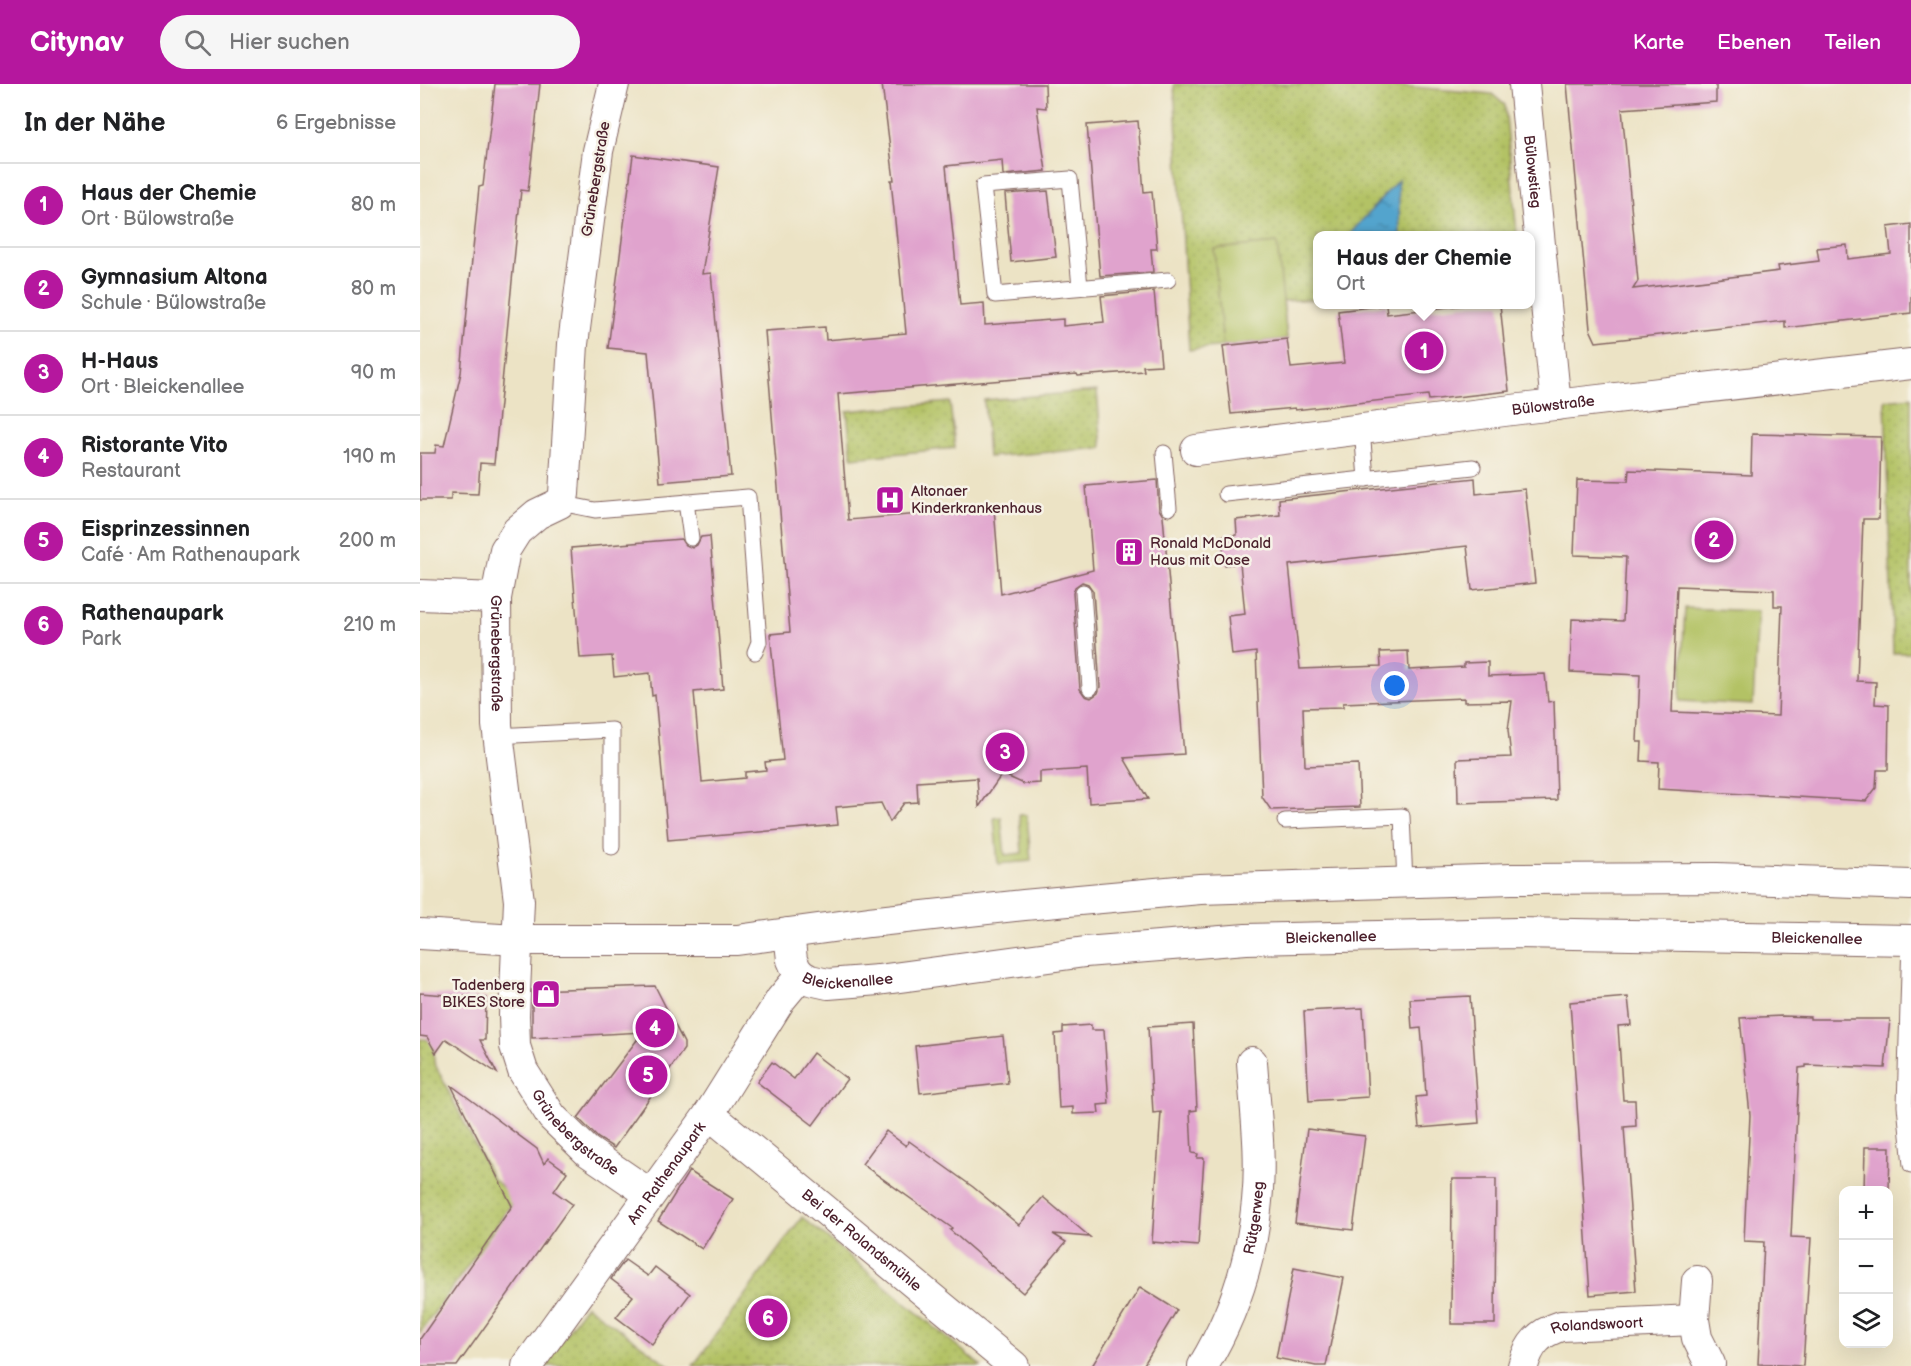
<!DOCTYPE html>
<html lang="de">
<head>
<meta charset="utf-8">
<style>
  :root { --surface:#fff; --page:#f6f6f6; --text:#202124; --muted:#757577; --line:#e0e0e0; --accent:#b5179e }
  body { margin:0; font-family:"Balsamiq Sans",sans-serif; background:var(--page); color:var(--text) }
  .controls { position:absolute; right:18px; bottom:18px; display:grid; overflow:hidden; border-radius:12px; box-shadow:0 6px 24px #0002 }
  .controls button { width:54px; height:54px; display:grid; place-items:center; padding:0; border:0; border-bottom:2px solid var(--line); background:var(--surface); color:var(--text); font:30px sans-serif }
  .you { position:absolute; left:975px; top:602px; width:21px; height:21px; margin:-15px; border:4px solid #fff; border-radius:50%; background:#1a73e8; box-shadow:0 0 0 9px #1a73e833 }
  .badge { display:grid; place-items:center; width:39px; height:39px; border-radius:50%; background:var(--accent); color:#fff; font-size:20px; font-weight:700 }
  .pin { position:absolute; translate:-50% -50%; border:3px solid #fff; box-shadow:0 2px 6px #0006 }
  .popup { position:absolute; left:893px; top:147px; width:222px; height:78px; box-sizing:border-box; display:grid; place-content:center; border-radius:12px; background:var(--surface); filter:drop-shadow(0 2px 4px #0005); font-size:20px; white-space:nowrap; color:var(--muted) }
  .popup b { font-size:22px; color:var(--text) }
  .popup::after { content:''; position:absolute; left:50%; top:100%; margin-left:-12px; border:12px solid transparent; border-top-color:var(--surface) }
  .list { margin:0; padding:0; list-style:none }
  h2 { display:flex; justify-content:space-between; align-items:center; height:78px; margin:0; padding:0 24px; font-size:26px }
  h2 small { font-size:20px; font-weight:400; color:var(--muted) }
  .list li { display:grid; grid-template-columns:39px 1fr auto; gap:18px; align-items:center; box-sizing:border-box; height:84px; padding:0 24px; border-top:2px solid var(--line) }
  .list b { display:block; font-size:22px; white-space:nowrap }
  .list p { margin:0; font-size:20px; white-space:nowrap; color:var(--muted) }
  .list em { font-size:20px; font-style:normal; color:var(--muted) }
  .icon { flex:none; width:33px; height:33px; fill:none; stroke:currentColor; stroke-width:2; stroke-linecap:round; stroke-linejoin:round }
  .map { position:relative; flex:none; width:1491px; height:1282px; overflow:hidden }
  header { display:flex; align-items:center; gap:36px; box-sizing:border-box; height:84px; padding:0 30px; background:var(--accent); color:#fff }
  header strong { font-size:28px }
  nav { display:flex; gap:33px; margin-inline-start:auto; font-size:21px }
  .search { width:420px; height:54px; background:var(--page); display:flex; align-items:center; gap:15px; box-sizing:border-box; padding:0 21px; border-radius:33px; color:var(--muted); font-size:22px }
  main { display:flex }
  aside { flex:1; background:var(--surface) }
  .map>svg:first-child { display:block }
  .grass { fill:url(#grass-dots); stroke:#7e7048; stroke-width:1.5 }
  .garden { fill:#b3c265; stroke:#7e7048; stroke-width:1.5 }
  .water { fill:url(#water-ripples); stroke:#4e627c; stroke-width:1.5 }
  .building { fill:#e0a3cd; fill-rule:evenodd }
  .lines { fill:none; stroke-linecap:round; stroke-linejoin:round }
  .lane-casing { stroke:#836461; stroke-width:17 }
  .street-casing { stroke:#836461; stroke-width:32 }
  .lane { stroke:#fff; stroke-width:15 }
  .street { stroke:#fff; stroke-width:30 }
  .labels { text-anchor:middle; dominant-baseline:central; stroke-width:5; stroke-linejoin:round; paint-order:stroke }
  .street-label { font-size:15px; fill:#4a1f2b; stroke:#f7f3e8 }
  .poi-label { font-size:15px; fill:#4a1f2b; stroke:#f7f3e8; text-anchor:start }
</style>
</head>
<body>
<header>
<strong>Citynav</strong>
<div class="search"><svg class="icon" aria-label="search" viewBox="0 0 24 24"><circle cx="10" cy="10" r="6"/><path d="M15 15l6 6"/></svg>Hier suchen</div>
<nav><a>Karte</a><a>Ebenen</a><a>Teilen</a></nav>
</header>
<main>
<aside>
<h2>In der Nähe<small>6 Ergebnisse</small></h2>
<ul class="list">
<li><span class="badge">1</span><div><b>Haus der Chemie</b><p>Ort · Bülowstraße</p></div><em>80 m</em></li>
<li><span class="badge">2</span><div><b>Gymnasium Altona</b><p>Schule · Bülowstraße</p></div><em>80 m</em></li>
<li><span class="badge">3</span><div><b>H-Haus</b><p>Ort · Bleickenallee</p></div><em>90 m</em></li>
<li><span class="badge">4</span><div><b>Ristorante Vito</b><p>Restaurant</p></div><em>190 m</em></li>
<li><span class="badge">5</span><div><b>Eisprinzessinnen</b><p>Café · Am Rathenaupark</p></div><em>200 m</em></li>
<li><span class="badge">6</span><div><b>Rathenaupark</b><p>Park</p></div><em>210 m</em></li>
</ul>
</aside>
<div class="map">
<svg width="1491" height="1282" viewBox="0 0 1491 1282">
  <defs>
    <pattern id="grass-dots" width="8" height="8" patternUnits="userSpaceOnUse" patternTransform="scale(1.5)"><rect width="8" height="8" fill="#b3c265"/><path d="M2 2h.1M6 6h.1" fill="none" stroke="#9ba658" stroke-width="1.8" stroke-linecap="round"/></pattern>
    <pattern id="water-ripples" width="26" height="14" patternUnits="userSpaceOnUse" patternTransform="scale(1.5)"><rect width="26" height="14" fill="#52a4cd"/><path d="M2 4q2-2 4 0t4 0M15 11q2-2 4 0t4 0" fill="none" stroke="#4685a7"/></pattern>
  </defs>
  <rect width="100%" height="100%" fill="#f7f3e8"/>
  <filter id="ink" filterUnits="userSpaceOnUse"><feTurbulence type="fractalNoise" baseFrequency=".0167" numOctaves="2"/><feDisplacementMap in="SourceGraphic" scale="12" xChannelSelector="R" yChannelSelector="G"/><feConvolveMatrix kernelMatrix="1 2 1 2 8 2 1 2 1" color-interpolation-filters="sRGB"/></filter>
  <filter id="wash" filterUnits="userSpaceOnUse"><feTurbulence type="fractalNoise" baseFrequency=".008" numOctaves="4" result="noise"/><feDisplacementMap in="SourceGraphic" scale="24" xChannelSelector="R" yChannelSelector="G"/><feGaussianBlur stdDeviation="1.35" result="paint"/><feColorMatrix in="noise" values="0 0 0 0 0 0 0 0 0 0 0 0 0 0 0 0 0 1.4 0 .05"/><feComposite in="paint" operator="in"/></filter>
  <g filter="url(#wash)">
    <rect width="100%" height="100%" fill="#ece3c5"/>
    <g class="grass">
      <path d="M754 0H895L993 3 1072 10 1085 21 1097 151 898 152 897 215 863 217 867 255 769 266Z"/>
      <path d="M677 307 682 364 568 373 564 316Z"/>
      <path d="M1491 313V569H1473L1465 316Z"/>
      <path d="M530 318 535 364 432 374 427 327Z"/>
      <path d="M0 955 14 956V978L72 1094 96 1114 0 1249Z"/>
      <path d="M382 1133 561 1282H273Z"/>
      <path d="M166 1221 250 1282H123Z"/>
    </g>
    <g class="garden">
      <path d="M857 159 867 255 803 262 794 165Z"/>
      <path d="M1265 524 1338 527 1333 621 1260 617Z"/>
      <path d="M599 731H607L611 777 578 780 574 734 581 733 585 771 602 769Z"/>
    </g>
    <path class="water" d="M978 96 980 151H929Z"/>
    <g id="blocks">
      <g class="building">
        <path d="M75 0H120L108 107 101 106 74 380 60 379 58 410 31 409V416H0V369H15L16 361 24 362 41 289 59 103 63 102Z"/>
        <path d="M462 0H625L626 24 617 23 626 87 583 91 582 76 526 82 540 221 564 219 565 241 643 235V242L684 238 681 212 734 207 741 281 723 282 724 287 658 292 657 290 418 310 428 436 574 424 581 510 673 486 666 402 737 396 739 425 743 432 764 670 704 674 728 715 669 719 667 685 620 688V699L604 700 582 690 559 723 557 694 497 698 498 718 484 719 470 738 461 719 416 723 418 741 248 756 235 611 232 612 230 589 194 593 192 572 160 574 151 464 261 455 264 460 272 464 277 461 281 453 290 452 303 605 274 608 282 698 325 694V688L346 686 345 678 363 676 350 550 370 548 345 247 405 243 406 256 486 249 471 96H474ZM662 498 668 500 673 507 680 603 678 609 671 614 665 612 660 605 653 509 655 503Z"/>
        <path d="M1147 0H1296V18L1202 25 1218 197 1213 205 1359 187 1358 182 1399 177 1397 164 1427 161 1428 175 1471 170 1468 143 1491 140V229L1365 244V237L1176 258 1170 245Z"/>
        <path d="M718 37 724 108 732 107 737 165H731L733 188 680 192 667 41Z"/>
        <path d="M213 71 299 83 282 190 291 189 311 392 240 398 228 268 188 264Z"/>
        <path d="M628 107 636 173 591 178 585 110Z"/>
        <path d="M1054 220H1080L1089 307 1009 316 1008 311 875 326V324L811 330 803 262 867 255 871 284 924 279 918 227 966 221 967 230Z"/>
        <path d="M1332 350 1461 353 1459 435H1443L1437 597 1456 598 1455 620 1469 621 1468 686H1457L1456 704 1446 717 1238 705 1239 678 1221 677 1222 658H1217L1220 591 1150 588 1152 535 1203 537 1206 473 1154 471 1157 396 1208 397 1209 386 1331 391ZM1257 502 1354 506V522H1362L1358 632 1252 628Z"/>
        <path d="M1055 394 1056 410 1105 405 1115 499 1052 506 1047 462 869 481 880 585 961 582 960 568 988 567 989 586 1044 583V579L1068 578V592L1125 590 1128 618 1134 617 1137 716 1038 719 1037 675 1091 673 1088 646 1092 617 1044 618V614L923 619V623L883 624 885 682 938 680 940 723 851 726 842 713 836 568 812 571 808 532 825 530 820 479 805 481 801 452 817 451 816 436 860 431 859 415Z"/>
        <path d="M235 902 264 959V965L194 1064 178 1054 158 1034 223 948 112 954V906Z"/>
        <path d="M0 909 66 914 65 956H60L77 989 26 955 16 969 7 953 0 952Z"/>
        <path d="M1050 912 1059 1039 999 1044 996 1013 1006 1012 1004 979 1001 944 992 945 990 915Z"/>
        <path d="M1208 913 1211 941 1198 942 1203 1016H1215L1216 1042 1204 1043 1216 1207 1170 1211 1150 918Z"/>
        <path d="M943 924 948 1013 889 1017 884 927Z"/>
        <path d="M1362 932 1390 933V935H1470L1465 984 1386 981V983L1379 984 1371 1153 1391 1154 1383 1282 1338 1280 1344 1158 1324 1157 1330 1031 1320 934Z"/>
        <path d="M773 940 777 1026 770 1027 772 1069 778 1070 777 1074H784L778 1162 732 1158 741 1028 733 1029 728 943Z"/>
        <path d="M671 941V946H684L689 1020 678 1021 679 1029 653 1030V1023L639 1024 635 950 643 949V943Z"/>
        <path d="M583 952 588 999 500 1009 495 962Z"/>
        <path d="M393 969 427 995 393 1041 337 998 352 978 374 995Z"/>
        <path d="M31 1001 117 1065 124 1080 128 1074 147 1088 134 1107 152 1120 37 1282H0V1255L92 1122Z"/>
        <path d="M887 1045 945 1052 933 1146 875 1139Z"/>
        <path d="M466 1047 486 1062 489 1057 553 1103 599 1141 623 1113 670 1153 633 1150 646 1158 603 1209 530 1146 532 1144 442 1080Z"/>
        <path d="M1445 1063H1470L1469 1107H1444Z"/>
        <path d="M269 1087 313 1115 282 1165 238 1137Z"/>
        <path d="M1032 1095H1076L1075 1240H1031Z"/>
        <path d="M205 1176 228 1192 235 1183 270 1210 232 1260 196 1233 213 1212 191 1195Z"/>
        <path d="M874 1184 924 1194 906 1282H896L856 1274Z"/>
        <path d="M720 1203 757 1226 723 1282H672Z"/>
      </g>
    </g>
  </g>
  <g filter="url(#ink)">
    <use href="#blocks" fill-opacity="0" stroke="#836461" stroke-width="1.5"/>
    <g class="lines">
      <g class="lane-casing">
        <g id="lane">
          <path d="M660 203 650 95 563 102 575 211 748 196"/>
          <path d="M942 345 946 395"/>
          <path d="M744 369 749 424"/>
          <path d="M806 410 1053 383"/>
          <path d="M266 418 271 454"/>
          <path d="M140 419 175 426 328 413 339 558 335 568"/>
          <path d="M663 508 670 604"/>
          <path d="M78 652 192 646V763"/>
          <path d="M865 737 982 732 985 798"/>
          <path d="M1490 856 1485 1022 1491 1081"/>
        </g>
      </g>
      <g class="street-casing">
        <g id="street">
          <path id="s1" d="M194 0 178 67 153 260 144 410 140 419 117 430 97 447 85 466 76 514 77 641 99 817 94 931 95 962 103 987 132 1033 167 1067 230 1110"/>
          <path id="s2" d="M1104 0 1136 321"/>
          <path id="s3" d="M776 366 1100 325 1491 280"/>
          <path d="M0 511 76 514"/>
          <path id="s4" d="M369 849 372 876 376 885 381 891 390 896 408 900 458 896 665 868 826 855 1097 849 1491 856"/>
          <path d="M0 850 98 856H317L449 838 604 821 780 805 1092 795 1297 794 1491 801"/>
          <path id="s5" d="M289 1030 594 1282"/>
          <path d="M1277 1197 1274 1236 1277 1254 1290 1280"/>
          <path id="s6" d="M107 1282 289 1030 361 915 381 891"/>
          <path id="s7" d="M783 1282C813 1232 832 1175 837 1117 842 1071 835 1024 832 978"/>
          <path id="s8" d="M1103 1282C1109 1260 1119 1249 1141 1242L1274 1236"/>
        </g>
      </g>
      <use href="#lane" class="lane"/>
      <use href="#street" class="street"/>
    </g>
  </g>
  <defs>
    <g id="hospital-square" transform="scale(1.5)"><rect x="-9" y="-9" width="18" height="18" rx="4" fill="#b5179e" stroke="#f7f3e8"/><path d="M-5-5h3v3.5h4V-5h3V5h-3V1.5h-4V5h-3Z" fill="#fff"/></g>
    <g id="building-square" transform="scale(1.5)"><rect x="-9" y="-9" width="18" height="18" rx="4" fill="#b5179e" stroke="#f7f3e8"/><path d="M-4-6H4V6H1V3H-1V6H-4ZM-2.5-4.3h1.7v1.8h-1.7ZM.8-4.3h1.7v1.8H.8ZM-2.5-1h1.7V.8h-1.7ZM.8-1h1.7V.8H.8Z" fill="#fff"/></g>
    <g id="shop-square" transform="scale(1.5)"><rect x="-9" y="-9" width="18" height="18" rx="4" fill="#b5179e" stroke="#f7f3e8"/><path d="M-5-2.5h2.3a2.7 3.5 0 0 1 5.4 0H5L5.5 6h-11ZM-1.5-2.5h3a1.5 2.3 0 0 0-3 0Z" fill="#fff"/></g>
  </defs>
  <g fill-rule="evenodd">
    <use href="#hospital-square" x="470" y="416"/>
    <use href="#building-square" x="709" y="468"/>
    <use href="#shop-square" x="126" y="910"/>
  </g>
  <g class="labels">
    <g class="street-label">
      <text stroke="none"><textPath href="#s2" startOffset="88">Bülowstieg</textPath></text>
      <text transform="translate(176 95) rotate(-81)">Grünebergstraße</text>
      <text stroke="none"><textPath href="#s3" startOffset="360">Bülowstraße</textPath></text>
      <text stroke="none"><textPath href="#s1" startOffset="602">Grünebergstraße</textPath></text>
      <text stroke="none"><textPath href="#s4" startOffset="579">Bleickenallee</textPath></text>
      <text stroke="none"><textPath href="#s4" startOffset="1065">Bleickenallee</textPath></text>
      <text stroke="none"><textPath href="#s4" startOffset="93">Bleickenallee</textPath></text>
      <text stroke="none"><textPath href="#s1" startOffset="1104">Grünebergstraße</textPath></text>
      <text stroke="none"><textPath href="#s6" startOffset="238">Am Rathenaupark</textPath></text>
      <text stroke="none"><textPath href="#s7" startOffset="158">Rütgerweg</textPath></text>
      <text stroke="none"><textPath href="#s5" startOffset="198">Bei der Rolandsmühle</textPath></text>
      <text stroke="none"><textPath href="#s8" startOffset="94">Rolandswoort</textPath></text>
    </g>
    <g class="poi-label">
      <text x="491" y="407">Altonaer<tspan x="491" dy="17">Kinderkrankenhaus</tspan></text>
      <text x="730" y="459">Ronald McDonald<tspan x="730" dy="17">Haus mit Oase</tspan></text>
      <text x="105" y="901" text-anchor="end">Tadenberg<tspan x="105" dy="17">BIKES Store</tspan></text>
    </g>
  </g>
</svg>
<div class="controls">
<button>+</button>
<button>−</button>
<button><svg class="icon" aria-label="layers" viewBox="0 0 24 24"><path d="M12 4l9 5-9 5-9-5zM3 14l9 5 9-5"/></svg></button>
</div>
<div class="you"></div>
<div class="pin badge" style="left:1004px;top:267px">1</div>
<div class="popup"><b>Haus der Chemie</b>Ort</div>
<div class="pin badge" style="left:1294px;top:456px">2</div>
<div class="pin badge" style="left:585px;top:668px">3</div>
<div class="pin badge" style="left:235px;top:944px">4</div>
<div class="pin badge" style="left:228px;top:991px">5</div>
<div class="pin badge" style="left:348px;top:1234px">6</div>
</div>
</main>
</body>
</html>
